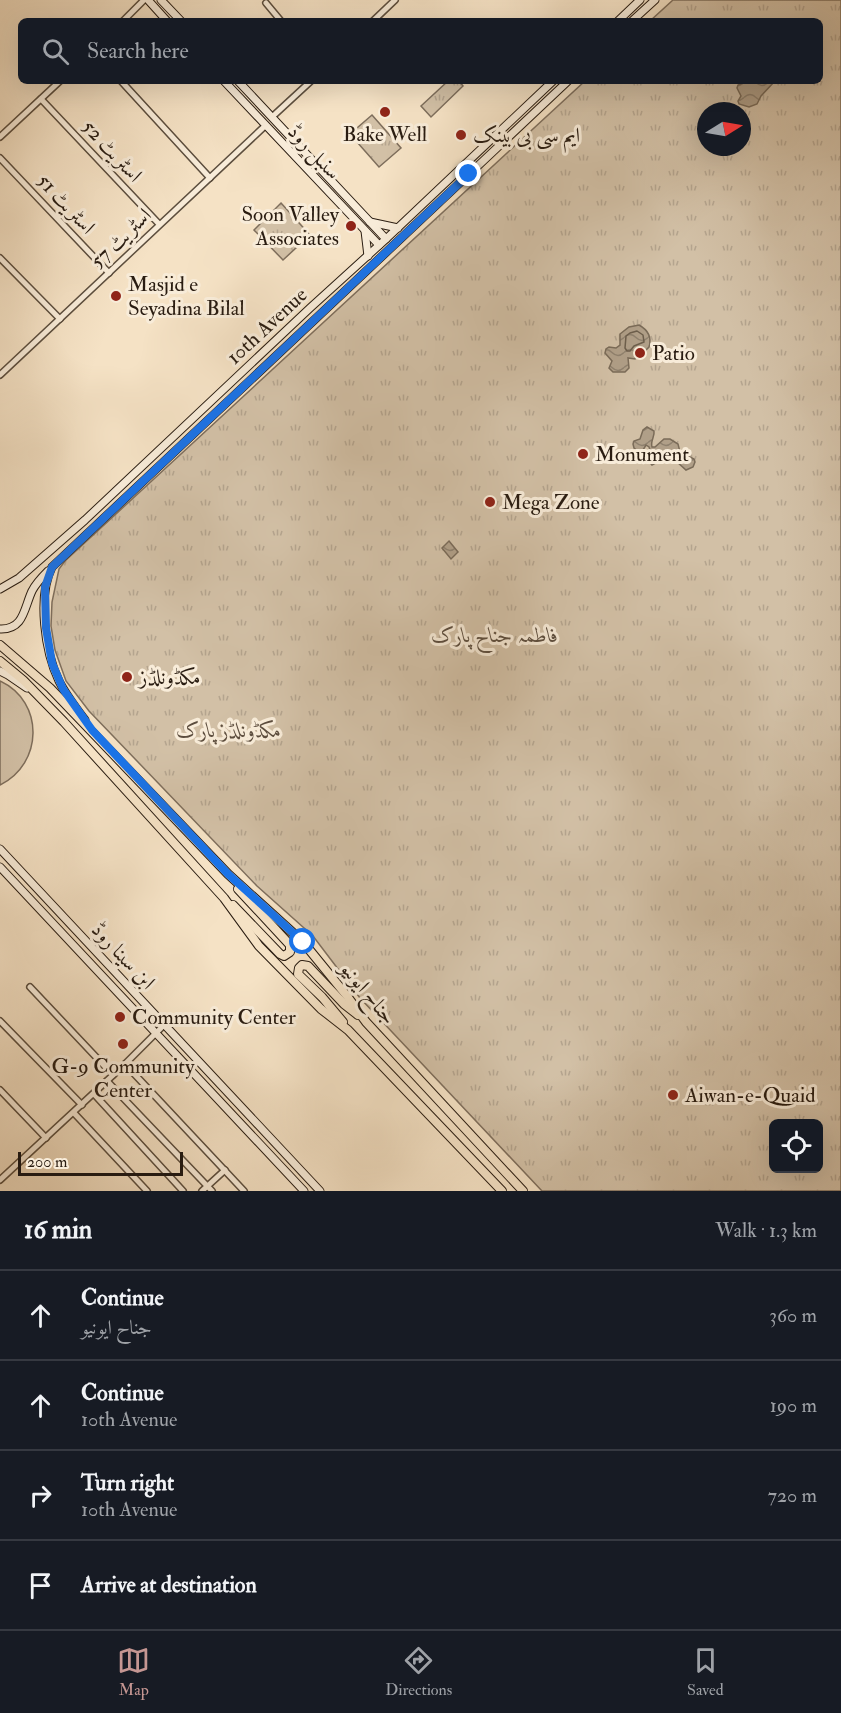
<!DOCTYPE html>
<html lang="en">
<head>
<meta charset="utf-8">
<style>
  :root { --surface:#171b24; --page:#242831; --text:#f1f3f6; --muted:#9ea1a6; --line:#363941; --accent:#c59692 }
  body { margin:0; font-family:"IM FELL Double Pica",Amiri,serif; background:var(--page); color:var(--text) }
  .controls { position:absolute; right:18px; bottom:18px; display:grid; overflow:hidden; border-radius:9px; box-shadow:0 6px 24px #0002 }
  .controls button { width:54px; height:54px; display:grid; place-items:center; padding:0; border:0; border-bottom:2px solid var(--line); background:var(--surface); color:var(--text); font:30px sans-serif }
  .compass { position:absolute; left:697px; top:102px; width:54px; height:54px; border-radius:50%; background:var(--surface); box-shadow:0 6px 24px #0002; rotate:79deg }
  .scale { position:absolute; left:18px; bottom:15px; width:165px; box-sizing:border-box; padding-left:6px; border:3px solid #291c11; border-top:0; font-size:16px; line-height:21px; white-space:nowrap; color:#291c11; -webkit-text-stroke:4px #f8ecd9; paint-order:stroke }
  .stop { position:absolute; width:18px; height:18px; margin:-14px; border:4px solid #1a73e8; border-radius:50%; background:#fff }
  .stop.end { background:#1a73e8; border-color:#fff; box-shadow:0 2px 6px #0008 }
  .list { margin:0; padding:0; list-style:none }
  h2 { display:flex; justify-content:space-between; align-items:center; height:78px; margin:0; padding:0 24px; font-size:26px }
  h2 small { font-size:20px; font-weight:400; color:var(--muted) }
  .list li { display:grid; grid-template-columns:39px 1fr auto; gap:18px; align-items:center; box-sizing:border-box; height:90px; padding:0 24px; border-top:2px solid var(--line) }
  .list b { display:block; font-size:22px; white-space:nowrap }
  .list p { margin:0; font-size:20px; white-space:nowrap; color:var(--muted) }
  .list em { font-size:20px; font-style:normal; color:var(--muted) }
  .icon { flex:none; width:33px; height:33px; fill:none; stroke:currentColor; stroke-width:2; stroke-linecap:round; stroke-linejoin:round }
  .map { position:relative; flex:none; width:841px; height:1191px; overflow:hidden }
  .search { position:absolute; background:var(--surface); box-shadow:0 6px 24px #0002; left:18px; right:18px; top:18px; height:66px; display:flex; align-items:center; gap:15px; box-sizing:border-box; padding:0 21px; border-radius:9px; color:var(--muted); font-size:22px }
  .sheet { height:438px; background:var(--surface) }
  nav { display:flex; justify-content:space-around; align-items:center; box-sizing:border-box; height:84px; border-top:2px solid var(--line); background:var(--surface); font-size:16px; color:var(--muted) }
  nav a { display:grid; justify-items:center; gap:3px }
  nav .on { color:var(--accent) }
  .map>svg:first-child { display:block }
  .grass { fill:#d2c0a6; stroke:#7e6e5c; stroke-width:1.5 }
  .park { fill:url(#park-tufts); stroke:#7e6e5c; stroke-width:1.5; fill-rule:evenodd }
  .water { fill:url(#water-waves); stroke:#7a6b58; stroke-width:1.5 }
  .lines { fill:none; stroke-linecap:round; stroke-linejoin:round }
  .shore { stroke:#6c5e4c; stroke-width:1.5 }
  .street-casing { stroke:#5c4e3e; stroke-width:8 }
  .secondary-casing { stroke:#291c11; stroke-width:9 }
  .primary-casing { stroke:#291c11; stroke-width:10 }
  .street { stroke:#f8ecd9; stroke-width:5 }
  .secondary { stroke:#f8ecd9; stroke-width:7 }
  .primary { stroke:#f5e2c5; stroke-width:8 }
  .route { stroke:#1a73e8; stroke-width:8 }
  .poi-dot { fill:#8f2418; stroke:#f8ecd9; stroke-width:2 }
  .labels { text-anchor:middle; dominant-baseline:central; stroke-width:6; stroke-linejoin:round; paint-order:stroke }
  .poi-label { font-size:21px; fill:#291c11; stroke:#f8ecd9; text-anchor:start }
  .street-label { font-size:21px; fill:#291c11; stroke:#f8ecd9 }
  .park-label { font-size:21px; font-style:italic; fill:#5c4d3e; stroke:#f8ecd9 }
</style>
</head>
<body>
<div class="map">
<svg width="841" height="1191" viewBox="0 0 841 1191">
  <defs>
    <pattern id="park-tufts" width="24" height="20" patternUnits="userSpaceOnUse" patternTransform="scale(1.5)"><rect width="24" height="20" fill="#d2c0a6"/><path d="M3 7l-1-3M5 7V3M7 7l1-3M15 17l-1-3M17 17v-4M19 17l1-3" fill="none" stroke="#b4a48e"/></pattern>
    <pattern id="water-waves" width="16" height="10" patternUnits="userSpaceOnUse" patternTransform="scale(1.5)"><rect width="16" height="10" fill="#b09f88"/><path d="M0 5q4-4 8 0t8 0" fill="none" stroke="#8f816e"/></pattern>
  </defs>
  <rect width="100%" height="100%" fill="#f5e2c5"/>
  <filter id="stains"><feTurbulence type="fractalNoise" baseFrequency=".00333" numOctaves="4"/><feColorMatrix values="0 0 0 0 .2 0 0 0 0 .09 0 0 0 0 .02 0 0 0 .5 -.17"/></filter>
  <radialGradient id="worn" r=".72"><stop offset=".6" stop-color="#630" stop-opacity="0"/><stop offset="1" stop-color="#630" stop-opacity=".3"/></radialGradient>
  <path class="grass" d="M0 681C45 702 43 764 0 785Z"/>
  <g class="park">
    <path d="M673 0H841V1191H542L360 998 313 936 257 886 89 711 66 681 55 650 51 626 52 602 59 569 65 561 585 81H820V21H650ZM706 111H742V147H706ZM774 1124H818V1168H774Z"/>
    <path d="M448 81H459L463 86 431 117 421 106Z"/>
    <path d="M372 115 401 148 379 167 350 134Z"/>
    <path d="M281 203 310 235 283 260 254 230Z"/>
  </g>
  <g class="water">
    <path d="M748 81H775L761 96 757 104 749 107 739 104 738 101 741 96 737 88 738 85Z"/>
    <path d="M639 325C648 330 652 337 649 347L645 351H637L635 359 628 358 629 368 625 372H613L609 368 612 361 605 353 606 349 609 347 616 348 620 345V334L629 327Z"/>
    <path d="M647 427 654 431C655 437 650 441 652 447H655L664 439H670L678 444 680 452 694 459 695 462 693 467 686 470 676 461 669 462 661 460 652 465 647 459 651 453 649 447 646 445 643 450 638 451 634 448 633 444 634 441 640 439 643 430Z"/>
    <path d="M449 541 458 552 451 559 442 548Z"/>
  </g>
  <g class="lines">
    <path class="shore" d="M637 331 643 335 644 342 634 346 630 351H627L625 348 626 336 630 333Z"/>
    <g class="street-casing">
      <g id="street">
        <path d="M266 3 281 21"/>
        <path d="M123 21 144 0"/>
        <path d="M373 21 395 0"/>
        <path d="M121 81 210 178"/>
        <path d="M41 99 159 224"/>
        <path d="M272 117 311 81"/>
        <path d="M0 137 60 81"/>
        <path d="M0 158 109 273"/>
        <path d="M0 258 60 319"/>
        <path d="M0 375 266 125"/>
        <path d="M30 987 113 1075"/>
        <path d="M0 1021 82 1105"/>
        <path d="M125 1064 244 1191"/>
        <path d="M107 1081 212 1191"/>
        <path d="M0 1090 46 1138"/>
        <path d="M94 1094 183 1191"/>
        <path d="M74 1113 147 1191"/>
        <path d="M0 1180 125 1064 165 1024"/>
        <path d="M202 1191 225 1170"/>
      </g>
    </g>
    <g class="secondary-casing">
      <g id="secondary">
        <path d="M148 0 167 21"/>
        <path d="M161 0 181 21"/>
        <path d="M618 21 640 0"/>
        <path d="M632 21 655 0"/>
        <path d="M224 81 379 245"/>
        <path d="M238 81 386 239"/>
        <path d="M370 222 398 228"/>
        <path d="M365 231 368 256"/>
        <path d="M0 589 19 578 85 520 310 308 386 239 553 81"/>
        <path d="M0 629C24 630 24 608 32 591 36 583 42 577 48 571"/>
        <path d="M0 671 8 675 27 688"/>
        <path d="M85 720C76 708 66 695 59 681 45 652 37 597 52 567L568 81"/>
        <path d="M0 849 320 1191"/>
        <path d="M0 867 304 1191"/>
      </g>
    </g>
    <g class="primary-casing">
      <g id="primary">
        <path d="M0 645 50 688 228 874 303 942 347 996 366 1022 523 1191"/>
        <path d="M0 661 23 680 64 722 224 898 259 946 321 1009 348 1030 502 1191"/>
        <path d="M233 905 280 954 284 956 290 952V945L238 889"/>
        <path d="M343 1022 322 997 298 974 299 968 302 965 308 966 344 1004 358 1015"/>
      </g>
    </g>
    <use href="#street" class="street"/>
    <use href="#secondary" class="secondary"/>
    <use href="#primary" class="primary"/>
  </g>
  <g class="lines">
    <path class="route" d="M303 942 228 874 92 730 63 689 52 663 46 628 45 587 52 567 469 174"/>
  </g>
  <g class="poi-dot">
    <circle cx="385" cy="112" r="6"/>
    <circle cx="461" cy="135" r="6"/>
    <circle cx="351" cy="226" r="6"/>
    <circle cx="116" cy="296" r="6"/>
    <circle cx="640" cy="353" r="6"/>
    <circle cx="583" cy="454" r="6"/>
    <circle cx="490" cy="502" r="6"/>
    <circle cx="127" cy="677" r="6"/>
    <circle cx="120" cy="1017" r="6"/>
    <circle cx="123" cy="1044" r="6"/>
    <circle cx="673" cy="1095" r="6"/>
  </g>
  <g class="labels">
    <g class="poi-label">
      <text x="385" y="134" text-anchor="middle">Bake Well</text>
      <text x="473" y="135">ایم سی بی بینک</text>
      <text x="339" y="214" text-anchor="end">Soon Valley<tspan x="339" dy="24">Associates</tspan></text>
      <text x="128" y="284">Masjid e<tspan x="128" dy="24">Seyadina Bilal</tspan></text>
      <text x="652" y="353">Patio</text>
      <text x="595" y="454">Monument</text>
      <text x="502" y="502">Mega Zone</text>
      <text x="139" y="677">مکڈونلڈز</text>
      <text x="132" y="1017">Community Center</text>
      <text x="123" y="1066" text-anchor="middle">G-9 Community<tspan x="123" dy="24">Center</tspan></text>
      <text x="685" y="1095">Aiwan-e-Quaid</text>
    </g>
    <g class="street-label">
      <text transform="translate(112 151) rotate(47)">اسٹریٹ 52</text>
      <text transform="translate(314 152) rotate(47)">سنبل روڈ</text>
      <text transform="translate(66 204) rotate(47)">اسٹریٹ 51</text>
      <text transform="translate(121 238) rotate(-44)">اسٹریٹ 57</text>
      <text transform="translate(267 326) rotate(-43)">10th Avenue</text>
      <text transform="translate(123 956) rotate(47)">ابن سینا روڈ</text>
      <text transform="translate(368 993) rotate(51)">جناح ایونیو</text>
    </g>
    <g class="park-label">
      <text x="495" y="635">فاطمہ جناح پارک</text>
      <text x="229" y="730">مکڈونلڈز پارک</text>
    </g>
  </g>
  <rect width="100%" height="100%" filter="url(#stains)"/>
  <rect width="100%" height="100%" fill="url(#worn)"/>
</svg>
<div class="controls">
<button><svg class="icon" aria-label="locate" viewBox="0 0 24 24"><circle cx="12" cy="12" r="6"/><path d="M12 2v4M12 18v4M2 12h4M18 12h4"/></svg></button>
</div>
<svg class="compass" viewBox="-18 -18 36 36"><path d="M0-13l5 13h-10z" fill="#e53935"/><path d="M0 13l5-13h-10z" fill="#9ea1a6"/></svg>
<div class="scale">200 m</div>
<div class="stop" style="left:303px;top:942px"></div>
<div class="stop end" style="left:469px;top:174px"></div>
<div class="search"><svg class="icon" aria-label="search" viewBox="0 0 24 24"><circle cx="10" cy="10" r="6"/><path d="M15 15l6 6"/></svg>Search here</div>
</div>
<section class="sheet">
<h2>16 min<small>Walk · 1.3 km</small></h2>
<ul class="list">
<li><svg class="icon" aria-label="ahead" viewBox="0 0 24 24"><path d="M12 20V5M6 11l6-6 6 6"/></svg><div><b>Continue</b><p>جناح ایونیو</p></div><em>360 m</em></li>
<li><svg class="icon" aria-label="ahead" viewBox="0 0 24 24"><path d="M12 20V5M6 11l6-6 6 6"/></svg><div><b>Continue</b><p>10th Avenue</p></div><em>190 m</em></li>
<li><svg class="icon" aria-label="right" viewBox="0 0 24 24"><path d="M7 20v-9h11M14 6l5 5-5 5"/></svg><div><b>Turn right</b><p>10th Avenue</p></div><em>720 m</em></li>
<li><svg class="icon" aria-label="arrive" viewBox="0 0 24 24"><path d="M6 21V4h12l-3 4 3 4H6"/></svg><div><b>Arrive at destination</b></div></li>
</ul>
</section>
<nav>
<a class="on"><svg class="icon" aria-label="map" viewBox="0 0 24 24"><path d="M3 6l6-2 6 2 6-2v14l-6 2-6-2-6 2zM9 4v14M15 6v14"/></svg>Map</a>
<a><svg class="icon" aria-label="directions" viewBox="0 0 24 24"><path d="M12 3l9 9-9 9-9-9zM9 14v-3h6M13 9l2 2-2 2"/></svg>Directions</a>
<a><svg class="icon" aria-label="saved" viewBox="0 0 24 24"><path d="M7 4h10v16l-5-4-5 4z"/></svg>Saved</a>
</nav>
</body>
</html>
